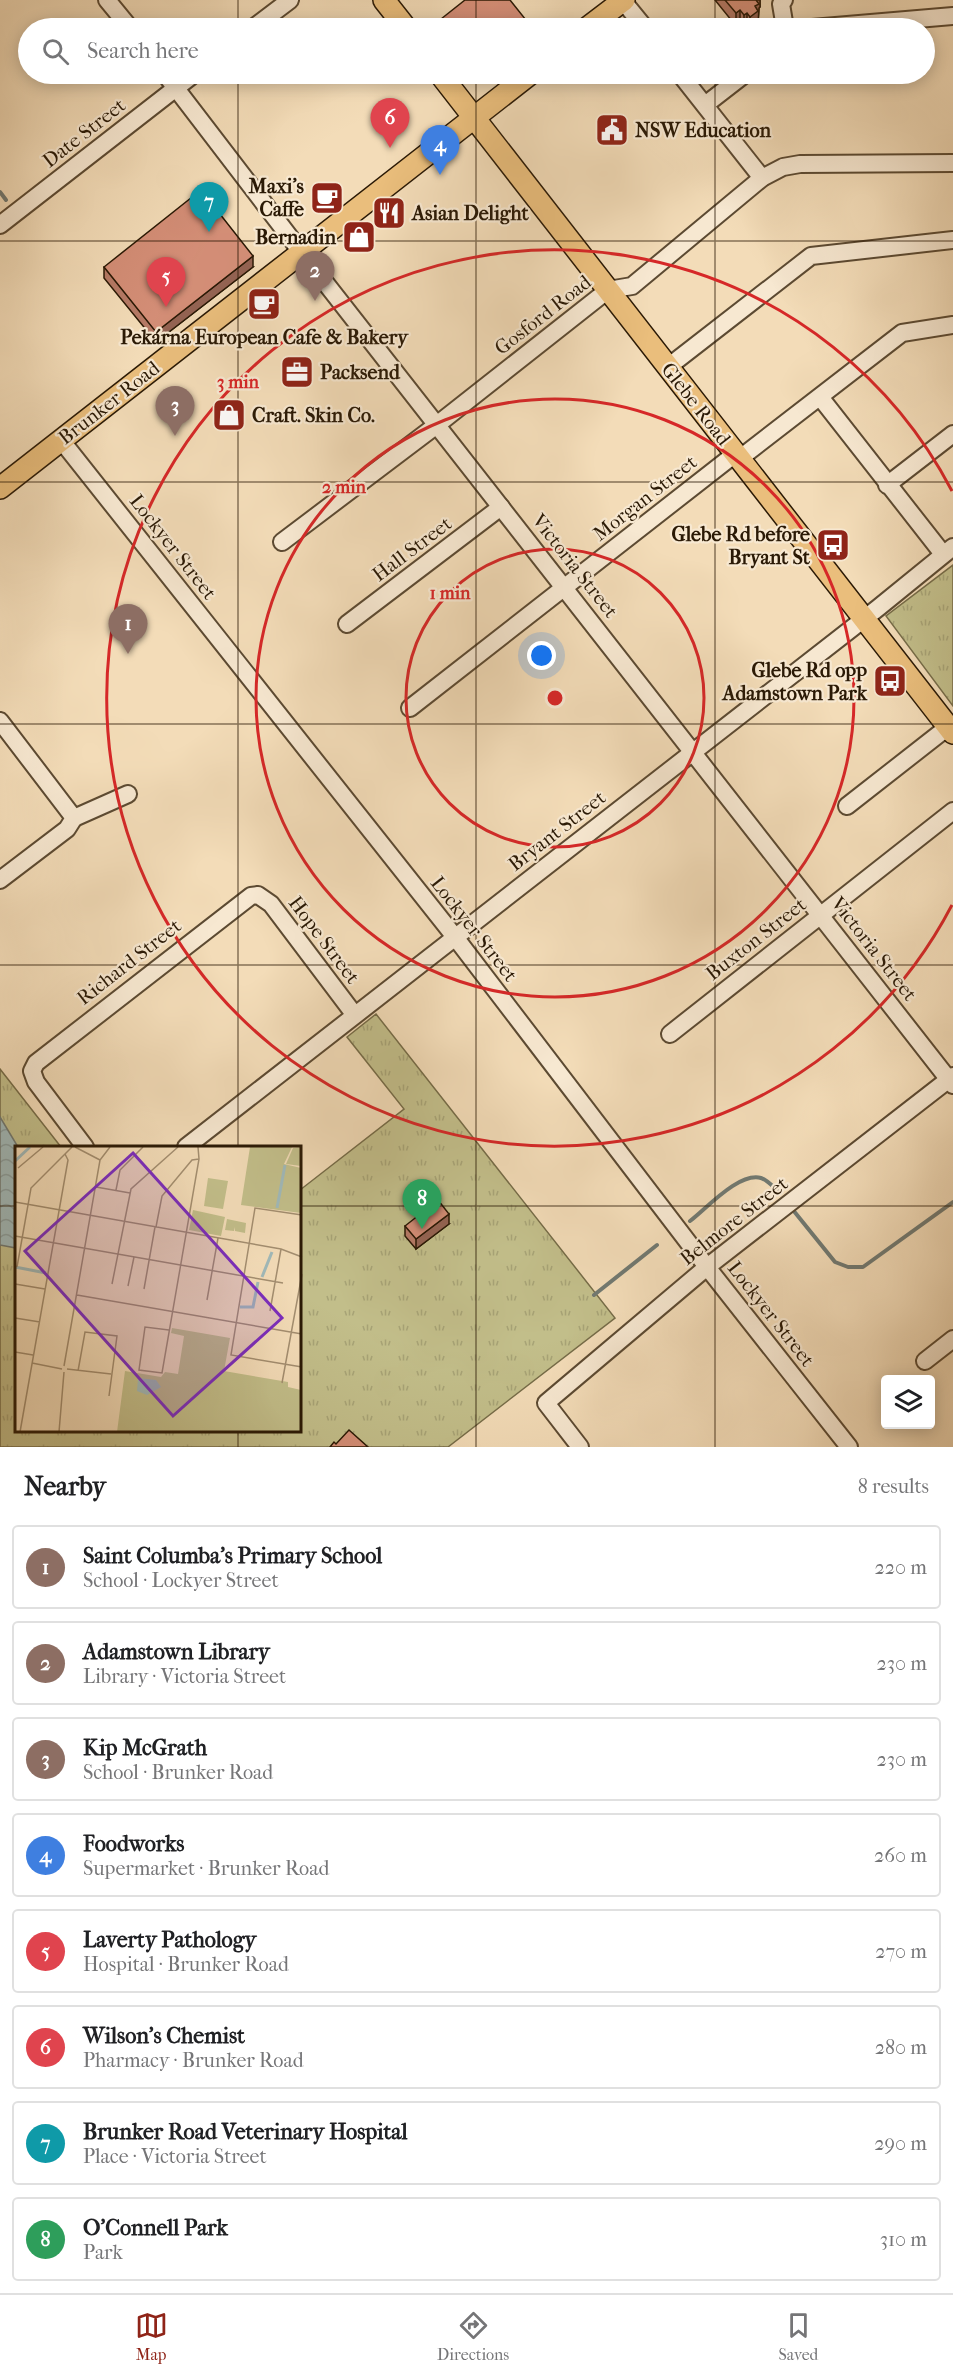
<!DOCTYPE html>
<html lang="en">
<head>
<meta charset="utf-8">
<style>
  :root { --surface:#fff; --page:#f2f2f2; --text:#202124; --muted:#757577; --line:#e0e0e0; --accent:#8f2418 }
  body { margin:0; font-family:"IM FELL French Canon",serif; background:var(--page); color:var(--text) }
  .controls { position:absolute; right:18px; bottom:18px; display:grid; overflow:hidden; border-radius:6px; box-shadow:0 3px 15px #0003 }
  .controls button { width:54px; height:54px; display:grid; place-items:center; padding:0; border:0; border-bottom:2px solid var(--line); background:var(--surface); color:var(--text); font:30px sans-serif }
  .you { position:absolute; left:542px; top:656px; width:21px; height:21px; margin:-15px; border:4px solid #fff; border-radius:50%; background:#1a73e8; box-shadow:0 0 0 9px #1a73e833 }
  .badge { display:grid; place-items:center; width:39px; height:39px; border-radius:50%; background:var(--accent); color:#fff; font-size:20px; font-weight:700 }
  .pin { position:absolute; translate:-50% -50px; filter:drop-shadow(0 2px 3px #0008) }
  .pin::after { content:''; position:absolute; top:32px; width:21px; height:18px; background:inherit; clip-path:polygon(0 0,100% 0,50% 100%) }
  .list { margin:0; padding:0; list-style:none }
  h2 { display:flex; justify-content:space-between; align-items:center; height:78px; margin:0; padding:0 24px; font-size:26px }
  h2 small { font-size:20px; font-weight:400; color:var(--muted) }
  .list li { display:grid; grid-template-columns:39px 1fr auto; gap:18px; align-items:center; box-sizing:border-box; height:84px; margin:0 12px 12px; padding:0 12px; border:2px solid var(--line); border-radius:6px }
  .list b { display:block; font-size:22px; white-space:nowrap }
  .list p { margin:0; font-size:20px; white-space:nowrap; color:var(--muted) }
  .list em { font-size:20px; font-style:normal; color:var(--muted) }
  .icon { flex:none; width:33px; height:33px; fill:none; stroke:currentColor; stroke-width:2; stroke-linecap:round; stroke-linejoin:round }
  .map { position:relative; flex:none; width:953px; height:1447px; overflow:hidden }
  .search { position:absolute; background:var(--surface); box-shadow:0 3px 15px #0003; left:18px; right:18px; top:18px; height:66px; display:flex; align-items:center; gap:15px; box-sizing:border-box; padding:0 21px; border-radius:33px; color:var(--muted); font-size:22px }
  .sheet { height:846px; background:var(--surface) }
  nav { display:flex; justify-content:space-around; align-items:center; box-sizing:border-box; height:84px; border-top:2px solid var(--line); background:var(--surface); font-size:16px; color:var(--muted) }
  nav a { display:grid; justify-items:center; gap:3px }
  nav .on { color:var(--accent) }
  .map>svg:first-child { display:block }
  .grass { fill:url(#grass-tufts); stroke:#766c48; stroke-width:1.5 }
  .water { fill:url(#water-waves); stroke:#717971; stroke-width:1.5 }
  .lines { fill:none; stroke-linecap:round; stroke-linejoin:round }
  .stream { stroke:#717971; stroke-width:4 }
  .minor-casing { stroke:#5c4a32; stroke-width:20 }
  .major-casing { stroke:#2a1905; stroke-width:24 }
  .minor { stroke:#f7e8d1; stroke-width:16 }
  .major { stroke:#eabe7c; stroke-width:21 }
  .wall { fill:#b67a66; stroke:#2a1905; stroke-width:1.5 }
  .shaded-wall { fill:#946353; stroke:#2a1905; stroke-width:1.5 }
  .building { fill:#d48e77; stroke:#2a1905; stroke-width:1.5 }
  .grid { fill:none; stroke:#2a1905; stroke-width:1.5; stroke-opacity:0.55 }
  .ring { fill:none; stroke:#d62828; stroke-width:3 }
  .labels { text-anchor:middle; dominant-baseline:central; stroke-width:4.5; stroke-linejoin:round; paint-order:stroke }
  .poi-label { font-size:20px; font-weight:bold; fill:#2a1905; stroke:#f7e8d1; text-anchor:start }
  .street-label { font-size:20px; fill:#2a1905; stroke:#f7e8d1 }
  .inset-river { fill:none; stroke:#a0b9b9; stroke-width:3 }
  .inset-road { fill:none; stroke:#a38e70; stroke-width:1.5 }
  .view { fill:#7b2cbf; fill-opacity:0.15; stroke:#7b2cbf; stroke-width:3 }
  .inset-edge { fill:none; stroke:#2a1905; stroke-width:3 }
  .centre { fill:#d62828; stroke:#f7e8d1; stroke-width:3 }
  .ring-label { font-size:18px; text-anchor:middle; font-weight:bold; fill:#d62828; stroke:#f7e8d1; stroke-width:4.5; stroke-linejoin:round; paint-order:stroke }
</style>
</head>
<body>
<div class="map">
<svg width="953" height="1447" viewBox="0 0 953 1447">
  <defs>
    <pattern id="grass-tufts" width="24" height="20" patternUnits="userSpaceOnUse" patternTransform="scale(1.5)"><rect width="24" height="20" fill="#c2be8a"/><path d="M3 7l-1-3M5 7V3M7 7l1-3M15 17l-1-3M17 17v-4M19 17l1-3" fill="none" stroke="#a7a376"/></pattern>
    <pattern id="water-waves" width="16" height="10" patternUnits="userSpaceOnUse" patternTransform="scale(1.5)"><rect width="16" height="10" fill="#a0b9b9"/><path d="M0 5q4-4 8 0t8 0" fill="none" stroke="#8a9e9e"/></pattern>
  </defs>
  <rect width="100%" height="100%" fill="#f3dcb8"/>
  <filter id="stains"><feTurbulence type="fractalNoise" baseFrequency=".00333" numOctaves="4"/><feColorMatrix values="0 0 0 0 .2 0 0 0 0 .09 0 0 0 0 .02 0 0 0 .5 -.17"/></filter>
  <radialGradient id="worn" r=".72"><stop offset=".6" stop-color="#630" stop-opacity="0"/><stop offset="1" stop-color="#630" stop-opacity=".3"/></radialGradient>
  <g class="grass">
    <path d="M953 565V706L886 616Z"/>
    <path d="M376 1014 615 1318 448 1447H0V1069L61 1147H16V1430H300V1190L404 1109 347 1037Z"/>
  </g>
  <path class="water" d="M0 1117 18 1147 16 1248 0 1245Z"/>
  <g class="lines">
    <g class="stream">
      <path d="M0 192 6 200"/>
      <path d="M793 1210 835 1262 848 1267H863L953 1202"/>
      <path d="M690 1221C707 1208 739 1172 761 1178 768 1180 774 1188 780 1193"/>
      <path d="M594 1295 657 1245"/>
    </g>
    <g class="minor-casing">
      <g id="minor">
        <path d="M107 0 130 28"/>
        <path d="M784 0 781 4 785 28"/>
        <path d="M623 1 645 28"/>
        <path d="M253 28 290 0"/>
        <path d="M812 28 953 16"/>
        <path d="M165 74 302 253 953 1085"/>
        <path d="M680 74 762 178"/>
        <path d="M705 105 745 74"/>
        <path d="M0 225 194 74"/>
        <path d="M668 367 811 256 953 240"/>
        <path d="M820 397 943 554"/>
        <path d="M61 440 455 937 707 1267 849 1447"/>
        <path d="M739 459 902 333 953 325"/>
        <path d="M887 485 953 434"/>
        <path d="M282 542 438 424 608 290 632 286 762 178 783 167 800 164 953 163"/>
        <path d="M347 624 501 507"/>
        <path d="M410 708 735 454"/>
        <path d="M0 721 74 818 67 829 0 880"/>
        <path d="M847 806 948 727"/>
        <path d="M74 818 128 794"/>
        <path d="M670 1034 953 811"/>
        <path d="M85 1147 36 1082 32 1071 36 1063 251 896 258 895 271 904 354 1014"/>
        <path d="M186 1147 878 608 953 547"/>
        <path d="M925 1361 953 1339"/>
        <path d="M580 1447 546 1403 707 1267 953 1076"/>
      </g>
    </g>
    <g class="major-casing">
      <g id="major">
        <path d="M384 0 406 28"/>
        <path d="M587 28 624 0"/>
        <path d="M440 74 953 733"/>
        <path d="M0 488 530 74"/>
      </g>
    </g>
    <use href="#minor" class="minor"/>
    <use href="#major" class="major"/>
  </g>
  <g class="wall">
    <path d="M715 0H760V7L759 8 758 24 752 28H749L747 26 744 28 740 23 736 26Z"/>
    <path d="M441 19 530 28H441Z"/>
    <path d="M104 267H253L156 342 104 278Z"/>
    <path d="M449 1224 416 1249 405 1236V1226Z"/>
  </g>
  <g class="shaded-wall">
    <path d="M754 0H760V7L759 8 758 24 752 28H750V17Z"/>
    <path d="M740 10V23L736 26V13Z"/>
    <path d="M747 13V26L744 28V15Z"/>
    <path d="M253 256V267L156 342V332Z"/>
    <path d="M449 1214V1224L416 1249V1239Z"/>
  </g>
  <g class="building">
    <path d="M465 0H510L530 25 526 28H449L441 19Z"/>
    <path d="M725 0H756L759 4 755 6 758 11 750 17 747 13 744 15 740 10 736 13Z"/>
    <path d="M201 190 253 256 156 332 104 267Z"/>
    <path d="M438 1200 449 1214 416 1239 405 1226Z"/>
    <path d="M349 1430 368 1447H330L334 1442 336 1444Z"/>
  </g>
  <path class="grid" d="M238 0V28M476 0V28M715 0V28M238 74V1147M476 74V1447M715 74V1447M0 241H953M0 482H953M0 724H953M0 965H953M0 1206H16M300 1206H953M238 1430V1447"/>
  <g class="ring">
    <circle cx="555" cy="698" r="149"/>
    <circle cx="555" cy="698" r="299"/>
    <path d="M952 905A448 448 0 1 1 952 491"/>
  </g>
  <defs>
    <g id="civic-square" transform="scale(1.725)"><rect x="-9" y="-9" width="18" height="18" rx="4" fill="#8f2418" stroke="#f7e8d1"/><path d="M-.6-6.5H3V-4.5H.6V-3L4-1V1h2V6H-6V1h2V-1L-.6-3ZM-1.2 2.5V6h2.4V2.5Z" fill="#fff"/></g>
    <g id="cafe-square" transform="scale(1.725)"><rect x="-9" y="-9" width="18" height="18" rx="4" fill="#8f2418" stroke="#f7e8d1"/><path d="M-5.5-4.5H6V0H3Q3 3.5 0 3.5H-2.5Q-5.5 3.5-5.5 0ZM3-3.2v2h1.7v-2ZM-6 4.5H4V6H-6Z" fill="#fff"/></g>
    <g id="restaurant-square" transform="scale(1.725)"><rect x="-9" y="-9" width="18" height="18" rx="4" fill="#8f2418" stroke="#f7e8d1"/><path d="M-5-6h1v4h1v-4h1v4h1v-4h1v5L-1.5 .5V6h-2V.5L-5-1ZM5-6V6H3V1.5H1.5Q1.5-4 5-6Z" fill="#fff"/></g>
    <g id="shop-square" transform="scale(1.725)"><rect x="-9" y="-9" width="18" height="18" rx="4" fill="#8f2418" stroke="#f7e8d1"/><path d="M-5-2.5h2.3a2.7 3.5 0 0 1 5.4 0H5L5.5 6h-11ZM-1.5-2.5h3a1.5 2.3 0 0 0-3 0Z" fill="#fff"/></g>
    <g id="office-square" transform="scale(1.725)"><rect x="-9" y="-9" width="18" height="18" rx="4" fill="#8f2418" stroke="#f7e8d1"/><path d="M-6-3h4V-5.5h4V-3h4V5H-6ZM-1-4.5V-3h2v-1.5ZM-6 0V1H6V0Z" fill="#fff"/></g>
    <g id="bus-square" transform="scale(1.725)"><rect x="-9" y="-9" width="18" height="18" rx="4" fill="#8f2418" stroke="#f7e8d1"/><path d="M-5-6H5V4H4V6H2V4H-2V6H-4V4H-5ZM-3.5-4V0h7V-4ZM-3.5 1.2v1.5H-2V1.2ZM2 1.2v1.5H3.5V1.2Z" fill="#fff"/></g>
  </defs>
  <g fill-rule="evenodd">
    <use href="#civic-square" x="612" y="130"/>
    <use href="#cafe-square" x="327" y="198"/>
    <use href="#restaurant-square" x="389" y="213"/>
    <use href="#shop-square" x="359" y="237"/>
    <use href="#cafe-square" x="264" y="304"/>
    <use href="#office-square" x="297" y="372"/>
    <use href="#shop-square" x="229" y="415"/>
    <use href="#bus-square" x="833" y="545"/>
    <use href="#bus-square" x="890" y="681"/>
  </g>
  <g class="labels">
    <g class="poi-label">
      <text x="635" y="130">NSW Education</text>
      <text x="304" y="186" text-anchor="end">Maxi's<tspan x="304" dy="23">Caffe</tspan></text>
      <text x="412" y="213">Asian Delight</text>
      <text x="336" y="237" text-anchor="end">Bernadin</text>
      <text x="264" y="337" text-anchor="middle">Pekárna European Cafe &amp; Bakery</text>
      <text x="320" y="372">Packsend</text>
      <text x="252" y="415">Craft. Skin Co.</text>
      <text x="810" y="534" text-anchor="end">Glebe Rd before<tspan x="810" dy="23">Bryant St</tspan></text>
      <text x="867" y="670" text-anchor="end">Glebe Rd opp<tspan x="867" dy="23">Adamstown Park</tspan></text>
    </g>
    <g class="street-label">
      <text transform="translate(84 133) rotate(-38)">Date Street</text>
      <text transform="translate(543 315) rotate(-38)">Gosford Road</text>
      <text transform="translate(109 403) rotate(-38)">Brunker Road</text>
      <text transform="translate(696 404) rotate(52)">Glebe Road</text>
      <text transform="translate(645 498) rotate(-38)">Morgan Street</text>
      <text transform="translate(173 547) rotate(52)">Lockyer Street</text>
      <text transform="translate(412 549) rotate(-37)">Hall Street</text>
      <text transform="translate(575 566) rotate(52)">Victoria Street</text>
      <text transform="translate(557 831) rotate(-38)">Bryant Street</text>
      <text transform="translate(474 929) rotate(52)">Lockyer Street</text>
      <text transform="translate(756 939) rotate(-38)">Buxton Street</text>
      <text transform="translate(324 940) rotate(53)">Hope Street</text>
      <text transform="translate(874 949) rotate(52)">Victoria Street</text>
      <text transform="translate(129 962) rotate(-38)">Richard Street</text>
      <text transform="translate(734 1221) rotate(-38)">Belmore Street</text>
      <text transform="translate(771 1314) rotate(52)">Lockyer Street</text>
    </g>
  </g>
  <g transform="translate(15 1146)">
    <rect width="286" height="286" fill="#f3dcb8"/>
    <path d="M235 1H277L269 18 286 22V67L226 59ZM286 1V20L271 18 278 2ZM178 64 210 71 206 90 174 84ZM157 182 215 192 209 225 273 236V241L286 244V286H102L110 225 146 231 150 226 163 228 169 190 156 187Z" fill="#c2be8a"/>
    <path d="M237 1H257L254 17 235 14ZM243 24 263 27 259 54 239 51ZM272 25 286 28V57L267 54ZM193 32 213 35 208 63 189 60ZM212 73 231 77 230 87 220 85V81L219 85 210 84Z" fill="#c2be8a"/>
    <path d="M123 232 141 234 146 241 132 249 122 245Z" fill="#a0b9b9"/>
    <path class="inset-river" d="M0 15 15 1M262 62 270 19M0 121 31 127M247 131 257 106M225 161H238L243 136"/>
    <path class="inset-road" d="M60 1 85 14M3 22 28 1M81 41 115 47M101 44 105 24 128 1M0 56 266 103 287 111M287 69 240 62 216 209 287 221M141 81 147 50 177 14 184 13M0 90 268 137M2 121 16 42 57 1M0 138 30 143M97 138 116 43 163 1M113 140 119 111M129 143 140 81M62 149 287 188M192 154 203 92M255 165 266 103M0 172 25 176M154 184 130 181 124 224 147 227 184 13 183 1M0 206 18 209M17 217 47 223M49 220 85 14 95 1M52 223 96 228M63 225 70 186 102 190 94 250M267 237 287 128M5 286 53 14 50 8M44 286 49 226"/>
    <path class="view" d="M118 7 267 172 158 270 10 105Z"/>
    <rect width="286" height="286" class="inset-edge"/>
  </g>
  <circle cx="555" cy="698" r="9" class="centre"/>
  <g class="ring-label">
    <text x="238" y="388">3 min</text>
    <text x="344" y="493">2 min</text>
    <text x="450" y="599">1 min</text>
  </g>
  <rect width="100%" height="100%" filter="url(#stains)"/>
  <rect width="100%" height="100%" fill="url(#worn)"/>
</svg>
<div class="controls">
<button><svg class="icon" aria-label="layers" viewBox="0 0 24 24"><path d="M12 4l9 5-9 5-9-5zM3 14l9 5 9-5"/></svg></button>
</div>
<div class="you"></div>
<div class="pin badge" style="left:128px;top:654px;background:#8d6e63">1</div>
<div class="pin badge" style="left:315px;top:301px;background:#8d6e63">2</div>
<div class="pin badge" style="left:175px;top:436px;background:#8d6e63">3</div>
<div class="pin badge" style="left:440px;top:175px;background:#3f7fe0">4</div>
<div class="pin badge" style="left:166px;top:307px;background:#e0444e">5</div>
<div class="pin badge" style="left:390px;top:148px;background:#e0444e">6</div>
<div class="pin badge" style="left:209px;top:232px;background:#0f9aa8">7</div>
<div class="pin badge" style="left:422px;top:1229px;background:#2e9e5b">8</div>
<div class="search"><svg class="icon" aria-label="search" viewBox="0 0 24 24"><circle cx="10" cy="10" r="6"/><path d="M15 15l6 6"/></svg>Search here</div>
</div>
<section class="sheet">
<h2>Nearby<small>8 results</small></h2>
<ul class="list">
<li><span class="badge" style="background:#8d6e63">1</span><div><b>Saint Columba’s Primary School</b><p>School · Lockyer Street</p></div><em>220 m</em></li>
<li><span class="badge" style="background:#8d6e63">2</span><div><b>Adamstown Library</b><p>Library · Victoria Street</p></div><em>230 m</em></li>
<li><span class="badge" style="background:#8d6e63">3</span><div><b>Kip McGrath</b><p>School · Brunker Road</p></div><em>230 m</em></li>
<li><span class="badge" style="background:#3f7fe0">4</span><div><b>Foodworks</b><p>Supermarket · Brunker Road</p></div><em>260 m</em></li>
<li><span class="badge" style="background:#e0444e">5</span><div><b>Laverty Pathology</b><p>Hospital · Brunker Road</p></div><em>270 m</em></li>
<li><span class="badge" style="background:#e0444e">6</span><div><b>Wilson’s Chemist</b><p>Pharmacy · Brunker Road</p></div><em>280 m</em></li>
<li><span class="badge" style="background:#0f9aa8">7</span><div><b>Brunker Road Veterinary Hospital</b><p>Place · Victoria Street</p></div><em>290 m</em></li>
<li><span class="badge" style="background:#2e9e5b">8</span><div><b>O'Connell Park</b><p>Park</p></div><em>310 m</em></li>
</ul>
</section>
<nav>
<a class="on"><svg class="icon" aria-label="map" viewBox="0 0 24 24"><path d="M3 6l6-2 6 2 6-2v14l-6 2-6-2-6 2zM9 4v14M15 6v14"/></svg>Map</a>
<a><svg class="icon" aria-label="directions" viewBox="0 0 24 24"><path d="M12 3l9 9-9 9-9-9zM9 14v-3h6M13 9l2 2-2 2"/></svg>Directions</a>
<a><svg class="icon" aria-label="saved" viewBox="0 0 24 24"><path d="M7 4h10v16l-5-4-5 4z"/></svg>Saved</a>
</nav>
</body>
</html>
